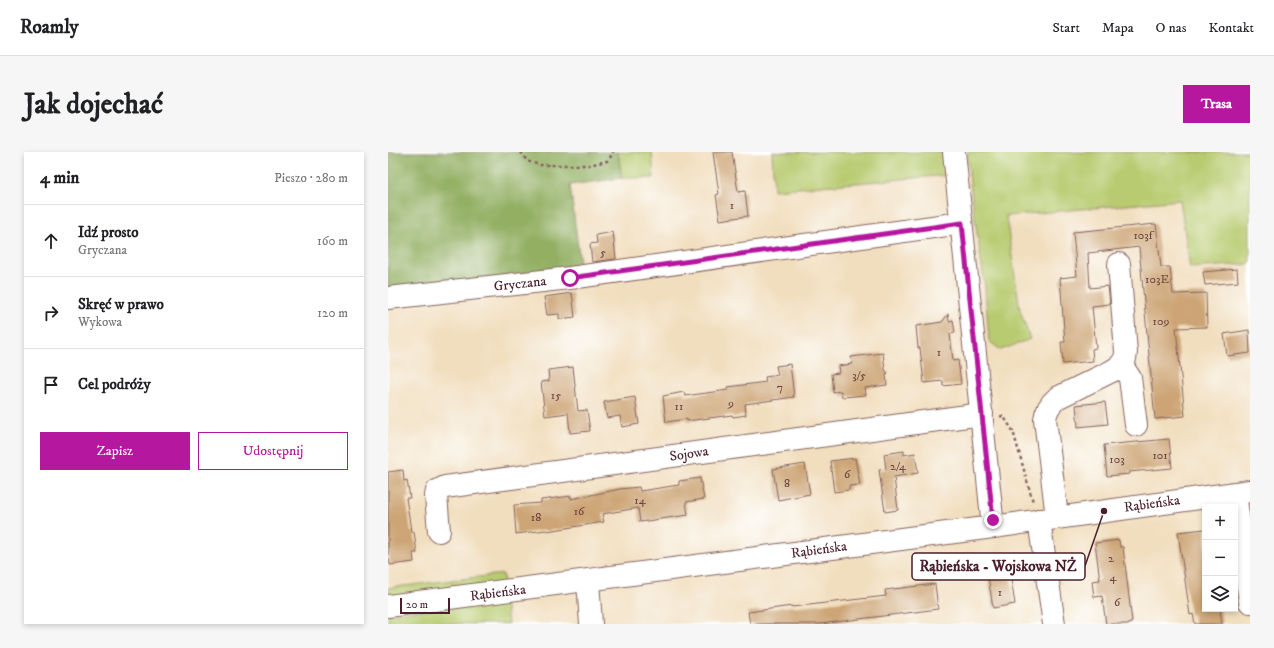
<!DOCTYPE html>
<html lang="pl">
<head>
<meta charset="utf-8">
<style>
  :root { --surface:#fff; --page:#f6f6f6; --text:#202124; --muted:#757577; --line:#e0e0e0; --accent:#b5179e }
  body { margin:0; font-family:"IM FELL DW Pica",serif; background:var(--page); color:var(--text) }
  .controls { position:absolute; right:12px; bottom:12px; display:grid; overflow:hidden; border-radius:0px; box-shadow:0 2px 6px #0003 }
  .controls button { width:36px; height:36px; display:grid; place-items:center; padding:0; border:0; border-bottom:1px solid var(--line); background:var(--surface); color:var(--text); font:20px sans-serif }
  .scale { position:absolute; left:12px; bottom:10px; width:50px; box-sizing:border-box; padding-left:4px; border:2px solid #4a1f2b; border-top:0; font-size:11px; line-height:14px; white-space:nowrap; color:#4a1f2b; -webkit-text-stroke:3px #fff; paint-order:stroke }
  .stop { position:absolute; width:12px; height:12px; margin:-9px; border:3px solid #b5179e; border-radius:50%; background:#fff }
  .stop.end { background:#b5179e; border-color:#fff; box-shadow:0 1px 4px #0008 }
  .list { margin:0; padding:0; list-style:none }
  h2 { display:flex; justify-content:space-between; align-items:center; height:52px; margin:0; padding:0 16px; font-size:17px }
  h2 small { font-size:13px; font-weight:400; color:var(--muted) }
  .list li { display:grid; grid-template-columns:26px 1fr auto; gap:12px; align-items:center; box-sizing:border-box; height:72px; padding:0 16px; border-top:1px solid var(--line) }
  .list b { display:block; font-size:15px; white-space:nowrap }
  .list p { margin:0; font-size:13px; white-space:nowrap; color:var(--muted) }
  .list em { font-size:13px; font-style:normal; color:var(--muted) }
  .actions { display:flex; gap:8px; padding:12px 16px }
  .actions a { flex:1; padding:9px 0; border:1px solid var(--accent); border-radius:0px; text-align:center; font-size:14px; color:var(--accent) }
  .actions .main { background:var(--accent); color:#fff }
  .icon { flex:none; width:22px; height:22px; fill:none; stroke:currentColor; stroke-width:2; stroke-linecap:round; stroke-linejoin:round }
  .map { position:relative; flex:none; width:862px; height:472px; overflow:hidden; border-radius:0px }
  header { display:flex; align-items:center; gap:24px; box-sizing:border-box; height:56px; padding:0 20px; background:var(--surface); border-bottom:1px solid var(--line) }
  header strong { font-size:19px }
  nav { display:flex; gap:22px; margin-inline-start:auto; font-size:14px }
  .intro { display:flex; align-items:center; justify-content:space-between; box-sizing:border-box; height:96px; padding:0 24px }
  h1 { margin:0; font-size:28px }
  .button { padding:10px 18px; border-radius:0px; background:var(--accent); color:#fff; font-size:14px; font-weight:700 }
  main { display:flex; gap:24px; padding:0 24px }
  aside { flex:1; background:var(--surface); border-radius:0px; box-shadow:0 2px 6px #0003 }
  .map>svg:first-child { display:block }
  .green { fill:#b8cb6f; stroke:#81754d }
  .forest { fill:#92af62; stroke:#6e6746 }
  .building { fill:#cca474 }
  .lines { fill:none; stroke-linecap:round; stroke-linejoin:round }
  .minor-casing { stroke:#84625e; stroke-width:24 }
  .path { stroke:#84625e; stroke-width:2.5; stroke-dasharray:3 3; stroke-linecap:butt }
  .minor { stroke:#fff; stroke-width:22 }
  .route { stroke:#b5179e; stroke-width:5 }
  .labels { text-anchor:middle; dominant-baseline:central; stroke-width:3; stroke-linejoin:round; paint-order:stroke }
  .number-label { font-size:12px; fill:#6a403d }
  .street-label { font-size:14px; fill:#4a1f2b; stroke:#fff }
  .leader { fill:none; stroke:#4a1f2b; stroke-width:1.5 }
  .callout-dot { fill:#4a1f2b; stroke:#fff; stroke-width:1.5 }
  .callout { fill:#fff; stroke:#4a1f2b; stroke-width:1.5 }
  .callout-label { font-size:15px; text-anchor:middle; font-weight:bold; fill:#4a1f2b }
</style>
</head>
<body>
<header>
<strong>Roamly</strong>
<nav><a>Start</a><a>Mapa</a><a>O nas</a><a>Kontakt</a></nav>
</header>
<div class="intro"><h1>Jak dojechać</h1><a class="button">Trasa</a></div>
<main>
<aside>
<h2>4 min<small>Pieszo · 280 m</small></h2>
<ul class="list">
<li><svg class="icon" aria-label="ahead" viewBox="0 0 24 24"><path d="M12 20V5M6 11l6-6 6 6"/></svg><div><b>Idź prosto</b><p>Gryczana</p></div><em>160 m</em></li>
<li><svg class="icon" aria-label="right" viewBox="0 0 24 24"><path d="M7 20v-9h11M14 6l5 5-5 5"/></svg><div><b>Skręć w prawo</b><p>Wykowa</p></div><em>120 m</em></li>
<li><svg class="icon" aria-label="arrive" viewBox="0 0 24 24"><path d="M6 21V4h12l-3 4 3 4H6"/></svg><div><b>Cel podróży</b></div></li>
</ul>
<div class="actions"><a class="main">Zapisz</a><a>Udostępnij</a></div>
</aside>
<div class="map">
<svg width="862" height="472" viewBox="0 0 862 472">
  <rect width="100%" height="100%" fill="#fff"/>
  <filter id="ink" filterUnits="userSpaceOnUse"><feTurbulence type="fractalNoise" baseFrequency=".025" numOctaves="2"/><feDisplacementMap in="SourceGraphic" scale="8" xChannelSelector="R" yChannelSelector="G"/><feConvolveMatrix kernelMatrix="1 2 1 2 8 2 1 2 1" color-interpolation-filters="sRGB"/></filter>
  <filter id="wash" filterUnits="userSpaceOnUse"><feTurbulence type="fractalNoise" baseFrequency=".012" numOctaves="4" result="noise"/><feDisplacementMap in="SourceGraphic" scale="16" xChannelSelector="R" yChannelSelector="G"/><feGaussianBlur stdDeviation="0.9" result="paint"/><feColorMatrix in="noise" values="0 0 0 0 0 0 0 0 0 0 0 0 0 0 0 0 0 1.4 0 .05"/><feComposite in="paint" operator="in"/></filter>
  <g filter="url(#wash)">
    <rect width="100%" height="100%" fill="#f1debe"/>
    <g class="green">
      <path d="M230 0H264L266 26H234Z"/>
      <path d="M384 0H559L561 23 386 38Z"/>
      <path d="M579 0H862V112L802 116 792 48 618 64 632 158 642 187 613 198 601 189 597 136 582 32Z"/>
      <path d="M115 422 116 432 0 447V436Z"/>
      <path d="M117 447 120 472H0V462Z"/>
    </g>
    <path class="forest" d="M0 0H230L234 26 182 33 193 118 0 137Z"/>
    <g id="blocks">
      <g class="building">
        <path d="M325 0H344L350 40 357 39 360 64 332 68 328 43 331 42Z"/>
        <path d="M768 72 773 115H782L785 142 818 141 819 175 788 176 797 264 767 267 751 95 700 101 702 136 720 134 722 152 704 154 708 196 704 197 705 209 675 212 673 190H677L672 126 689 124 685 80Z"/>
        <path d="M225 80 228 107 204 110 202 92 209 91 208 83Z"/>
        <path d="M849 117 850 130 817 133 815 120Z"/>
        <path d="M184 141 187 165 171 167V162L159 163 156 145Z"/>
        <path d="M560 162 561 169 565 168 567 181 562 182 565 209 570 208 573 232 555 234V229L536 231 532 196H530L528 174 554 170Z"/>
        <path d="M861 178 862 201 839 204 836 182Z"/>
        <path d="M495 201 497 218 500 221 498 223 499 233 477 236 478 243 454 245 453 239 445 240 443 222 451 221 450 214 464 212 463 205Z"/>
        <path d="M402 212 406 245 357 252 358 263 345 265 344 263 299 269V267L278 270 275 244 296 240 297 244 340 238V235L378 230 377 225 390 223 388 214Z"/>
        <path d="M185 215 190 259 199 258 202 279 182 281 180 261 157 264 153 230 161 229 160 218Z"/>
        <path d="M247 245 251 272 234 275 232 264 219 266 216 250Z"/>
        <path d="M717 250 720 272 690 275 688 253Z"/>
        <path d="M781 287 784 316 741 320 742 322 719 324 716 293Z"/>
        <path d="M516 299V303L527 301 530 321 506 325 510 358 497 360 491 318 498 317 496 302Z"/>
        <path d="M467 306 472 333 461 334V338L446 340 442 309Z"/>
        <path d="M417 312 422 342 390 348 385 317Z"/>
        <path d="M15 318 16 329 19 328 22 346H18L21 365 23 380H26L29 401H25L26 410 2 413 1 406H0V320Z"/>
        <path d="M312 326 316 347 298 350 300 363 252 370 250 356 214 362 216 370 159 379 158 378 128 382 126 353 153 351V348L183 344V347L232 337 251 335 252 339 291 333V329Z"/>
        <path d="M817 377V457H832L834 472H807L805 462 802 463 790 380Z"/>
        <path d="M731 388 732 395H735L744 470 742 471V472H718L714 444 706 445 704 429 712 428 707 391Z"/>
        <path d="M622 421 627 452 605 456 600 424Z"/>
        <path d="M547 432 550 457 432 472H362L360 460 404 454V455L498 444 497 438Z"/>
      </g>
    </g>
  </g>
  <g filter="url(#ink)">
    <use href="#blocks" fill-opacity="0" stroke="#84625e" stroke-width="1"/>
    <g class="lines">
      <g class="minor-casing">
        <g id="minor">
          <path d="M566 0 605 375"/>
          <path d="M0 146 182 126 573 71"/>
          <path d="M732 214 738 220 742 226 748 273"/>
          <path d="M847 341 862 450"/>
          <path d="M669 365 657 267C658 258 662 252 669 246L724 219 732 214 737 207 738 200 731 112"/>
          <path d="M651 368 666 472"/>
          <path d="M51 379 48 344 49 339 57 335 594 262"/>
          <path d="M200 429 203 472"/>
          <path d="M0 454 605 375 862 339"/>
        </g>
      </g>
      <g class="path">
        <path d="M133 0 139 9 152 13H201L219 9 225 2V0"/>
        <path d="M612 264 616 265 625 279 645 350"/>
      </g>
      <use href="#minor" class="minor"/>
    </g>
  </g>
  <g class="lines" filter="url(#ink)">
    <path class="route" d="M182 126 574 71 605 368"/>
  </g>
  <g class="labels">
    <g class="number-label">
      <text x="344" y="53">1</text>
      <text x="755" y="83">103f</text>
      <text x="215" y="100">5</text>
      <text x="769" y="127">103E</text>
      <text x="773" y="169">109</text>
      <text x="551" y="200">1</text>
      <text x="471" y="223">3/5</text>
      <text x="392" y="235">7</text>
      <text x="168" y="243">15</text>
      <text x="343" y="251">9</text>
      <text x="291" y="254">11</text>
      <text x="772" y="303">101</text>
      <text x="729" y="307">103</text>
      <text x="510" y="314">2/4</text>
      <text x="459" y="322">6</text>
      <text x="399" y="331">8</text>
      <text x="252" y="348">14</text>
      <text x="191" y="359">16</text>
      <text x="148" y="365">18</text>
      <text x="723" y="406">2</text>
      <text x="725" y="425">4</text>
      <text x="612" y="440">1</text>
      <text x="729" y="450">6</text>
    </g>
    <g class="street-label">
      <text transform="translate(132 132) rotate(-6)">Gryczana</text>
      <text transform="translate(301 302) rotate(-8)">Sojowa</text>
      <text transform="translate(764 352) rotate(-8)">Rąbieńska</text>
      <text transform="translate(431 398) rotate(-8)">Rąbieńska</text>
      <text transform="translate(110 441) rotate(-7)">Rąbieńska</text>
    </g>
  </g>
  <path class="leader" d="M716 359L697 414"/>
  <circle class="callout-dot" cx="716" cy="359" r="4"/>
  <rect class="callout" x="524" y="401" width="173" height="27" rx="4"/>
  <g class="callout-label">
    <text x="610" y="419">Rąbieńska - Wojskowa NŻ</text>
  </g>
</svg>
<div class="controls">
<button>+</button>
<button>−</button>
<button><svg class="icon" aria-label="layers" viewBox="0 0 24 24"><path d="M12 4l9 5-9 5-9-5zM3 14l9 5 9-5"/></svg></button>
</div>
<div class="scale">20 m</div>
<div class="stop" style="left:182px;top:126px"></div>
<div class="stop end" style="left:605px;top:368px"></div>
</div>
</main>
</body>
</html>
